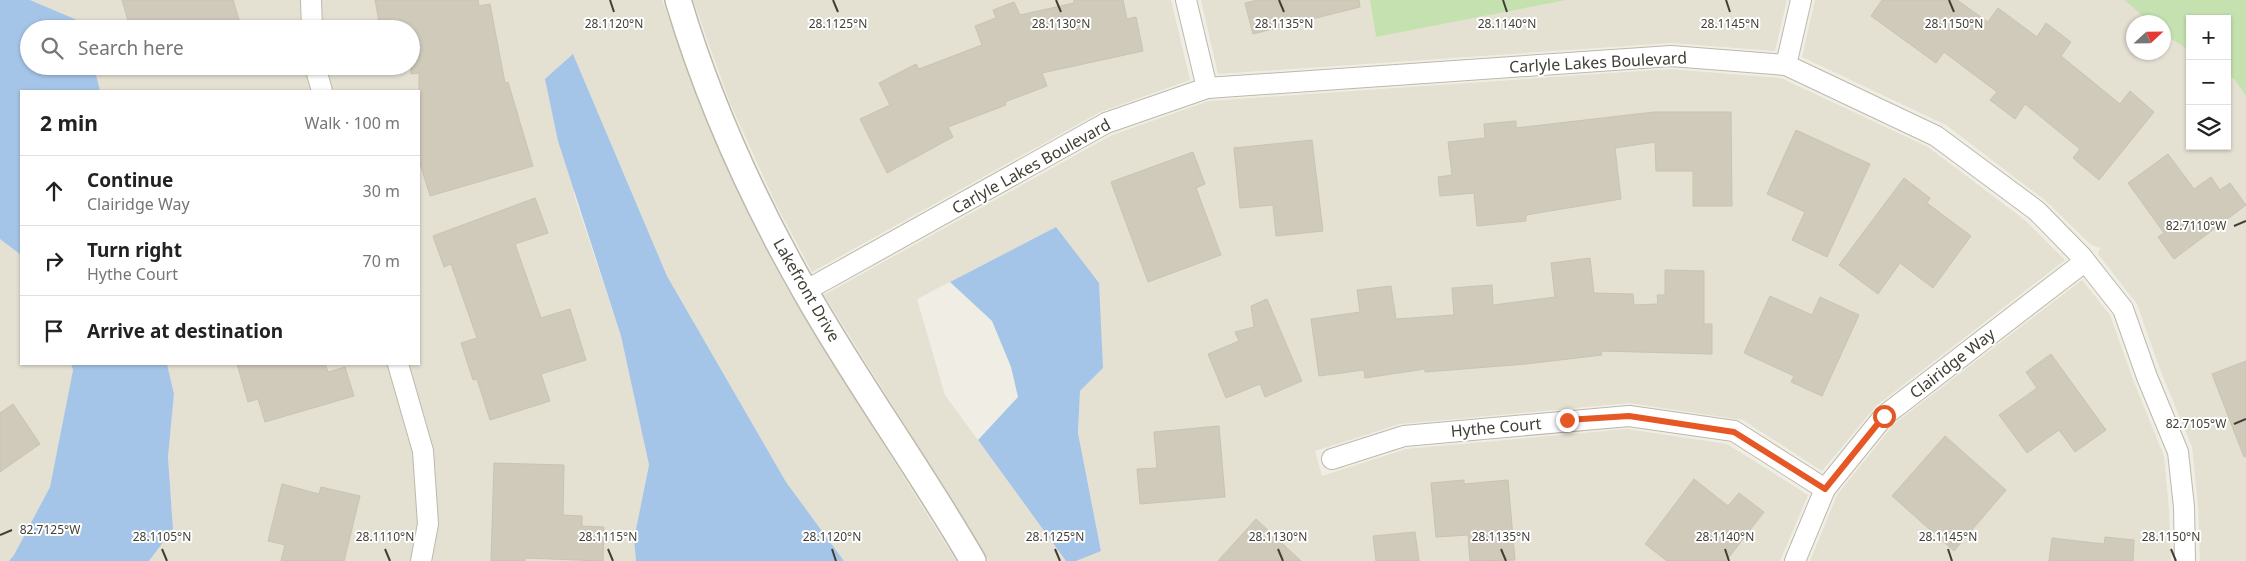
<!DOCTYPE html>
<html lang="en">
<head>
<meta charset="utf-8">
<style>
  :root { --surface:#fff; --page:#f2f2f2; --text:#222; --muted:#767676; --line:#e0e0e0 }
  body { margin:0; font-family:"Noto Sans",sans-serif; background:var(--page); color:var(--text) }
  .controls { position:absolute; right:15px; top:15px; display:grid; overflow:hidden; border-radius:0px; box-shadow:0 1px 4px #0004 }
  .controls button { width:45px; height:45px; display:grid; place-items:center; padding:0; border:0; border-bottom:1px solid var(--line); background:var(--surface); color:var(--text); font:25px sans-serif }
  .compass { position:absolute; left:2126px; top:15px; width:45px; height:45px; border-radius:50%; background:var(--surface); box-shadow:0 1px 4px #0004; rotate:68deg }
  .stop { position:absolute; width:15px; height:15px; margin:-11px; border:4px solid #e55826; border-radius:50%; background:#fff }
  .stop.end { background:#e55826; border-color:#fff; box-shadow:0 1px 5px #0008 }
  .list { margin:0; padding:0; list-style:none }
  h2 { display:flex; justify-content:space-between; align-items:center; height:65px; margin:0; padding:0 20px; font-size:21px }
  h2 small { font-size:16px; font-weight:400; color:var(--muted) }
  .list li { display:grid; grid-template-columns:32px 1fr auto; gap:15px; align-items:center; box-sizing:border-box; height:70px; padding:0 20px; border-top:1px solid var(--line) }
  .list b { display:block; font-size:19px; white-space:nowrap }
  .list p { margin:0; font-size:16px; white-space:nowrap; color:var(--muted) }
  .list em { font-size:16px; font-style:normal; color:var(--muted) }
  .icon { flex:none; width:28px; height:28px; fill:none; stroke:currentColor; stroke-width:2; stroke-linecap:round; stroke-linejoin:round }
  .map { position:relative; flex:none; width:2246px; height:561px; overflow:hidden }
  .search { position:absolute; background:var(--surface); box-shadow:0 1px 4px #0004; left:20px; top:20px; width:400px; height:55px; display:flex; align-items:center; gap:12px; box-sizing:border-box; padding:0 18px; border-radius:28px; color:var(--muted); font-size:19px }
  .panel { position:absolute; background:var(--surface); box-shadow:0 1px 4px #0004; left:20px; top:90px; width:400px; height:275px; border-radius:0px }
  .map>svg:first-child { display:block }
  .residential { fill:#e4e0d2 }
  .green { fill:#c5e1b0 }
  .water { fill:#a5c5e8 }
  .building { fill:#d0cabb; stroke:#cac3ae }
  .lines { fill:none; stroke-linecap:round; stroke-linejoin:round }
  .minor-casing { stroke:#bdb9ab; stroke-width:22 }
  .tertiary-casing { stroke:#bdb9ab; stroke-width:28 }
  .minor { stroke:#fff; stroke-width:20 }
  .tertiary { stroke:#fff; stroke-width:25 }
  .route { stroke:#e55826; stroke-width:6 }
  .ticks { fill:none; stroke:#413e34; stroke-width:2 }
  .labels { text-anchor:middle; dominant-baseline:central; stroke-width:4; stroke-linejoin:round; paint-order:stroke }
  .street-label { font-size:16px; fill:#413e34; stroke:#fff }
  .ticks-label { font-size:12px; text-anchor:middle; fill:#413e34; stroke:#fff; stroke-width:4; stroke-linejoin:round; paint-order:stroke }
</style>
</head>
<body>
<div class="map">
<svg width="2246" height="561" viewBox="0 0 2246 561">
  <rect width="100%" height="100%" fill="#f0eee4"/>
  <g class="residential">
    <path d="M30 0H662L704 114 749 216 786 287 956 561H844L786 482 667 276 573 54 574 195 621 336 649 465 634 539 636 561H149L173 529 168 457 174 394 167 364H419V91H100L94 66H411V29H85L83 23Z"/>
    <path d="M693 0H1171L1190 80 1100 112 812 272 776 204 730 103Z"/>
    <path d="M1201 0H1370L1376 37 1567 0H1787L1775 51 1671 43 1218 74Z"/>
    <path d="M1815 0H2124L2150 22H2134V52H2164V34L2190 51V146H2227V74L2234 79 2246 96V561H2200L2198 505 2192 447 2161 372 2137 304 2098 254 2100 248 2091 245 2046 201 1946 125 1802 57Z"/>
    <path d="M1669 69 1781 78 1928 147 2026 221 2065 260 1876 406 1822 471 1743 420 1629 403 1400 424 1315 451 1322 476 1406 449 1627 429 1727 444 1808 495 1780 561H1076L1101 550 1078 433 1080 391 1103 368 1056 227 917 299 945 395 1066 561H989L824 295 1112 135 1209 101Z"/>
    <path d="M0 239 21 255V364H71L73 370 50 487 14 555 9 561H0Z"/>
    <path d="M2082 280 2110 315 2134 382 2164 456 2169 509 2171 561H1810L1837 495 1894 424Z"/>
  </g>
  <g class="green">
    <path d="M1370 0H1567L1376 37Z"/>
    <path d="M2124 0H2246V96L2234 79 2227 74V19H2190V51L2164 34V22H2150Z"/>
  </g>
  <g class="water">
    <path d="M0 0H30L84 23 85 29H29V66H94L100 91H21V255L0 239Z"/>
    <path d="M573 54 667 276 786 482 844 561H636L634 539 649 465 621 336 558 141 545 79Z"/>
    <path d="M1056 227 1099 283 1103 368 1080 391 1078 433 1101 551 1076 561H1066L978 440 1018 397 1011 367 992 321 950 282Z"/>
    <path d="M71 364H167L174 394 168 457 173 529 149 561H9L14 555 50 487 73 370Z"/>
  </g>
  <g class="building">
    <path d="M122 0H233L242 29H149L147 23 130 28Z"/>
    <path d="M375 0H478L479 6 490 4 505 83 508 82 533 166 430 196 419 160V73L411 74V29H403L402 23 380 27Z"/>
    <path d="M1074 0H1123L1127 19 1136 17 1143 51 1042 73 1047 86 1005 102 1006 105 948 127 953 137 887 173 860 119 890 105 879 83 916 64 919 69 982 45 975 26 996 18 993 10 1014 2 1020 15 1074 3Z"/>
    <path d="M1258 0H1359L1360 7 1253 34 1245 3Z"/>
    <path d="M1882 0H1957L1988 22 1998 8 2037 37 2046 23 2071 42 2061 56 2120 104 2130 91 2154 112 2099 180 2073 158 2080 149 2025 104 2015 119 1990 100 1997 92 1944 52 1936 63 1871 16Z"/>
    <path d="M1654 112H1731L1732 206H1693V171H1656L1655 142 1615 148 1621 199 1526 215V221L1477 226 1474 193 1440 196 1438 177 1452 175 1448 142 1485 138 1484 124 1516 121V128Z"/>
    <path d="M1796 130 1870 164 1827 257 1792 240 1805 212 1767 194Z"/>
    <path d="M1312 140 1323 231 1276 236 1273 205 1240 208 1234 148Z"/>
    <path d="M1193 152 1205 184 1196 188 1221 255 1148 282 1111 182Z"/>
    <path d="M2168 154 2194 189 2211 177 2220 190 2230 183 2246 205 2174 259 2158 237 2164 233 2128 183Z"/>
    <path d="M1904 178 1930 198 1927 203 1971 236 1933 288 1900 263 1878 294 1839 265Z"/>
    <path d="M535 198 548 233 515 244 541 318 570 309 586 360 541 374 550 401 490 420 477 379 473 380 461 343 477 338 451 264 444 267 433 236Z"/>
    <path d="M1590 258 1594 293 1633 294 1634 305 1658 304 1657 295H1665V270L1704 271V324H1712V354L1601 351 1602 355 1526 364 1425 372V369L1365 378 1364 370 1319 376 1311 319 1360 312 1357 290 1391 286 1396 319 1454 315 1452 288 1492 285 1493 305 1555 297 1551 263Z"/>
    <path d="M1770 296 1812 315 1820 297 1859 315 1822 396 1791 382 1794 376 1744 353Z"/>
    <path d="M1267 299 1302 381 1265 397 1260 384 1226 398 1208 354 1239 341 1235 332 1254 327 1251 306Z"/>
    <path d="M2051 354 2106 430 2075 452 2059 430 2027 453 1999 415 2037 388 2026 372Z"/>
    <path d="M2246 361V456L2244 457 2212 374Z"/>
    <path d="M237 364H325L328 372 345 367 354 396 265 422 258 399 248 402Z"/>
    <path d="M13 404 40 444 0 472V413Z"/>
    <path d="M1219 426 1225 497 1140 504 1137 469 1157 468 1154 432Z"/>
    <path d="M1945 436 2006 490 1954 551 1892 496Z"/>
    <path d="M494 463 564 465 563 515 582 516V526L604 527 603 561 525 558V561H491Z"/>
    <path d="M1694 479 1728 506 1739 493 1764 512 1726 561H1667L1645 544Z"/>
    <path d="M1464 480V484L1508 480 1515 560 1470 561 1468 535 1436 537 1431 483Z"/>
    <path d="M282 484 319 494 321 487 360 496 344 561H281L285 545 268 541Z"/>
    <path d="M1256 519 1301 561H1218Z"/>
    <path d="M1415 532 1419 561H1376L1373 536Z"/>
    <path d="M2105 537 2134 540 2133 561H2049L2052 538 2104 544Z"/>
  </g>
  <g class="lines">
    <g class="minor-casing">
      <g id="minor">
        <path d="M311 0 312 29"/>
        <path d="M1186 0 1207 88"/>
        <path d="M1786 65 1801 0"/>
        <path d="M315 66 322 91"/>
        <path d="M805 291 1106 123 1207 88 1671 56 1786 65 1936 136 2037 211 2082 257 2123 309 2147 377 2178 452 2184 507 2185 561"/>
        <path d="M398 364 423 451 428 524 421 561"/>
        <path d="M1332 459 1404 436 1629 416 1734 431 1825 489"/>
        <path d="M1795 561 1825 489 1884 416 2079 266 2082 257"/>
      </g>
    </g>
    <g class="tertiary-casing">
      <path id="tertiary" d="M678 0C708 100 753 200 805 291 857 383 920 469 973 561"/>
    </g>
    <use href="#minor" class="minor"/>
    <use href="#tertiary" class="tertiary"/>
  </g>
  <g class="lines">
    <path class="route" d="M1567 420 1629 416 1734 432 1825 489 1884 416"/>
  </g>
  <path class="ticks" d="M610 0 614 12M833 0 838 12M1056 0 1061 12M1279 0 1284 12M1503 0 1507 12M1726 0 1730 12M1949 0 1954 12M2234 226 2246 221M2234 424 2246 419M0 535 12 530M162 549 167 561M385 549 390 561M608 549 613 561M832 549 836 561M1055 549 1060 561M1278 549 1283 561M1501 549 1506 561M1725 549 1729 561M1948 549 1952 561M2171 549 2176 561"/>
  <g class="labels">
    <g class="street-label">
      <text transform="translate(1598 62) rotate(-3)">Carlyle Lakes Boulevard</text>
      <text transform="translate(1031 166) rotate(-29)">Carlyle Lakes Boulevard</text>
      <text transform="translate(807 290) rotate(60)">Lakefront Drive</text>
      <text transform="translate(1952 363) rotate(-38)">Clairidge Way</text>
      <text transform="translate(1496 427) rotate(-5)">Hythe Court</text>
    </g>
  </g>
  <g class="ticks-label">
    <text x="614" y="28">28.1120°N</text>
    <text x="838" y="28">28.1125°N</text>
    <text x="1061" y="28">28.1130°N</text>
    <text x="1284" y="28">28.1135°N</text>
    <text x="1507" y="28">28.1140°N</text>
    <text x="1730" y="28">28.1145°N</text>
    <text x="1954" y="28">28.1150°N</text>
    <text x="2196" y="230">82.7110°W</text>
    <text x="2196" y="428">82.7105°W</text>
    <text x="50" y="534">82.7125°W</text>
    <text x="162" y="541">28.1105°N</text>
    <text x="385" y="541">28.1110°N</text>
    <text x="608" y="541">28.1115°N</text>
    <text x="832" y="541">28.1120°N</text>
    <text x="1055" y="541">28.1125°N</text>
    <text x="1278" y="541">28.1130°N</text>
    <text x="1501" y="541">28.1135°N</text>
    <text x="1725" y="541">28.1140°N</text>
    <text x="1948" y="541">28.1145°N</text>
    <text x="2171" y="541">28.1150°N</text>
  </g>
</svg>
<div class="controls">
<button>+</button>
<button>−</button>
<button><svg class="icon" aria-label="layers" viewBox="0 0 24 24"><path d="M12 4l9 5-9 5-9-5zM3 14l9 5 9-5"/></svg></button>
</div>
<svg class="compass" viewBox="-18 -18 36 36"><path d="M0-13l5 13h-10z" fill="#e53935"/><path d="M0 13l5-13h-10z" fill="#767676"/></svg>
<div class="stop" style="left:1884px;top:416px"></div>
<div class="stop end" style="left:1567px;top:420px"></div>
<div class="search"><svg class="icon" aria-label="search" viewBox="0 0 24 24"><circle cx="10" cy="10" r="6"/><path d="M15 15l6 6"/></svg>Search here</div>
<section class="panel">
<h2>2 min<small>Walk · 100 m</small></h2>
<ul class="list">
<li><svg class="icon" aria-label="ahead" viewBox="0 0 24 24"><path d="M12 20V5M6 11l6-6 6 6"/></svg><div><b>Continue</b><p>Clairidge Way</p></div><em>30 m</em></li>
<li><svg class="icon" aria-label="right" viewBox="0 0 24 24"><path d="M7 20v-9h11M14 6l5 5-5 5"/></svg><div><b>Turn right</b><p>Hythe Court</p></div><em>70 m</em></li>
<li><svg class="icon" aria-label="arrive" viewBox="0 0 24 24"><path d="M6 21V4h12l-3 4 3 4H6"/></svg><div><b>Arrive at destination</b></div></li>
</ul>
</section>
</div>
</body>
</html>
